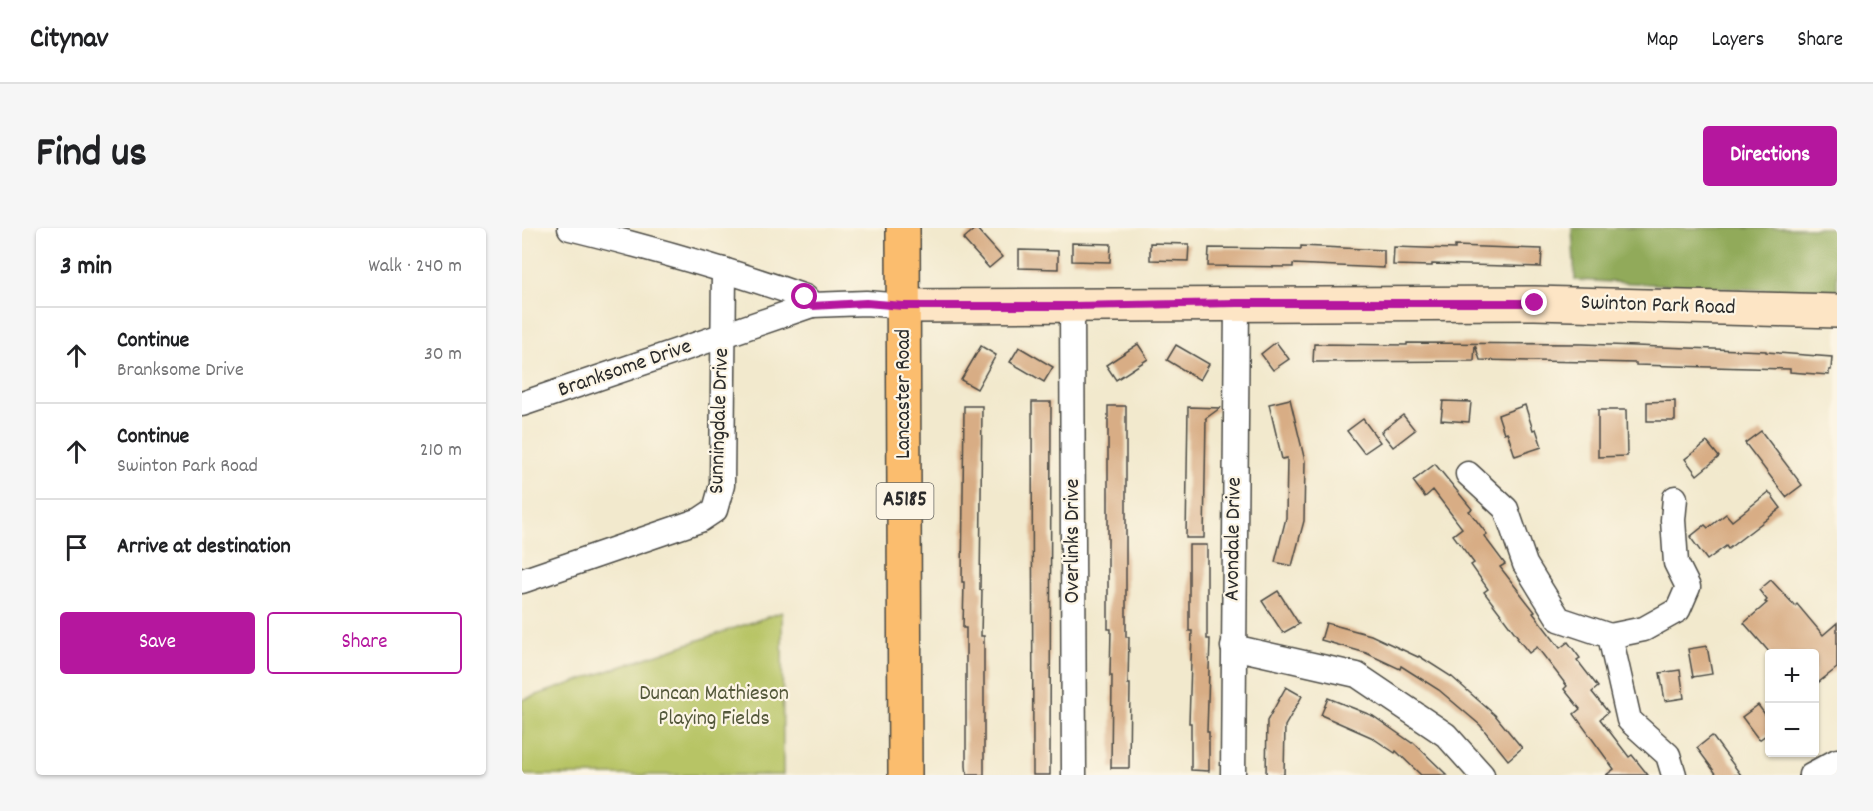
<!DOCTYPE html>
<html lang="en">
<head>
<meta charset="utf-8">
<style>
  :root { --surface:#fff; --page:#f6f6f6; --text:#202124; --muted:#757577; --line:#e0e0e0; --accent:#b5179e }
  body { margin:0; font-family:Dekko,sans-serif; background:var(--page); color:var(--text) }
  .controls { position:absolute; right:18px; bottom:18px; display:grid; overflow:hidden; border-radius:6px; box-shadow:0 2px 4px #0004 }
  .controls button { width:54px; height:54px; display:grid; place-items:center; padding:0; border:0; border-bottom:2px solid var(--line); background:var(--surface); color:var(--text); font:30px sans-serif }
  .stop { position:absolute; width:18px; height:18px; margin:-14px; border:4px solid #b5179e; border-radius:50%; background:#fff }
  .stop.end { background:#b5179e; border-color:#fff; box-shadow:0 2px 6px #0008 }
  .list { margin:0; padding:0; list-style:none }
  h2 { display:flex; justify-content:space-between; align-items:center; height:78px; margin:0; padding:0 24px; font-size:26px }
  h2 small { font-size:20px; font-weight:400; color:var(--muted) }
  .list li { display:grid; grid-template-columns:39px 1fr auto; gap:18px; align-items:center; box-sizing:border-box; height:96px; padding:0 24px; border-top:2px solid var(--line) }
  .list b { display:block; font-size:22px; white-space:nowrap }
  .list p { margin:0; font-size:20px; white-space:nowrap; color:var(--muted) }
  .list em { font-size:20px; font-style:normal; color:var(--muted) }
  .actions { display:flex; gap:12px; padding:18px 24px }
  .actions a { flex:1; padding:14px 0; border:2px solid var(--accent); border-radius:6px; text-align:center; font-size:21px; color:var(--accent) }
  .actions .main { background:var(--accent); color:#fff }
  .icon { flex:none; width:33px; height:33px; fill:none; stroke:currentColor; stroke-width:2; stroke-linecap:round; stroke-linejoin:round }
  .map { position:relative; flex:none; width:1315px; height:547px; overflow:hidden; border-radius:6px }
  header { display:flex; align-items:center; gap:36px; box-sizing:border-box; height:84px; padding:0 30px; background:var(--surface); border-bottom:2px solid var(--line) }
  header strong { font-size:28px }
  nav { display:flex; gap:33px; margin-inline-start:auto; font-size:21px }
  .intro { display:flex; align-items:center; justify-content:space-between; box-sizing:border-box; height:144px; padding:0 36px }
  h1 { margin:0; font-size:42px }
  .button { padding:15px 27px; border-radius:6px; background:var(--accent); color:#fff; font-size:21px; font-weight:700 }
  main { display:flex; gap:36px; padding:0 36px }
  aside { flex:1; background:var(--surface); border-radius:6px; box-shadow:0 2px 4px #0004 }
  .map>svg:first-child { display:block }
  .green { fill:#b7c465; stroke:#717848; stroke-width:1.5 }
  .forest { fill:#91aa5a; stroke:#5e6a42; stroke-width:1.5 }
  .building { fill:#d8ad85 }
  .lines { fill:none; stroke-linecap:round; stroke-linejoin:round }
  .street-casing { stroke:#494843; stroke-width:27 }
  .secondary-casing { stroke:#494843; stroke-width:36 }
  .primary-casing { stroke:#494843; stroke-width:36 }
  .street { stroke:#fff; stroke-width:24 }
  .secondary { stroke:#fde5c5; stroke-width:33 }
  .primary { stroke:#fbbd6e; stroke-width:33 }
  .route { stroke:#b5179e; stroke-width:8 }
  .labels { text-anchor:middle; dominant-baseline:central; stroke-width:4.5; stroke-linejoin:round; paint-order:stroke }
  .shield { fill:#fcf5e5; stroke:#6a6863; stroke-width:1.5 }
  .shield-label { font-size:21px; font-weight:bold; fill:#2b2b2b }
  .street-label { font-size:22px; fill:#2b2b2b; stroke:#fcf5e5 }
  .park-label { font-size:22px; fill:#55593c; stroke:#fcf5e5 }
</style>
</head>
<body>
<header>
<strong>Citynav</strong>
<nav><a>Map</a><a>Layers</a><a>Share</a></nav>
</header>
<div class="intro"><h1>Find us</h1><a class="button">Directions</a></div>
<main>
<aside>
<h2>3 min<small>Walk · 240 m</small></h2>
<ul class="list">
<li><svg class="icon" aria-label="ahead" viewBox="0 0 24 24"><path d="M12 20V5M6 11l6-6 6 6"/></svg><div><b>Continue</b><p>Branksome Drive</p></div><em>30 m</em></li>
<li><svg class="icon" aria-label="ahead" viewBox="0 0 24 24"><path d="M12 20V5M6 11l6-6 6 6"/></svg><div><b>Continue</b><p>Swinton Park Road</p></div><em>210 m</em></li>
<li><svg class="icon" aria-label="arrive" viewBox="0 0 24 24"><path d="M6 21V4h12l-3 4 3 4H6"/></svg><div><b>Arrive at destination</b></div></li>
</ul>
<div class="actions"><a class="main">Save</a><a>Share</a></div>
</aside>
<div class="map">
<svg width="1315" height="547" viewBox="0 0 1315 547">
  <rect width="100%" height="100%" fill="#fcf5e5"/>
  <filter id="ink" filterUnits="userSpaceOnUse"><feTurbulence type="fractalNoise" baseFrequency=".0167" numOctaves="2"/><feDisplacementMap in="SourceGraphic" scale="12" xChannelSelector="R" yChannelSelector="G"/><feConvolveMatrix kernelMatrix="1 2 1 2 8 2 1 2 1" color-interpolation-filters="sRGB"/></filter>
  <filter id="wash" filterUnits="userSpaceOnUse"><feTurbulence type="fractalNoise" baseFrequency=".008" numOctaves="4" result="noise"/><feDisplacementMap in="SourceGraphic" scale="24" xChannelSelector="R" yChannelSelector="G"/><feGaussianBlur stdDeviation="1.35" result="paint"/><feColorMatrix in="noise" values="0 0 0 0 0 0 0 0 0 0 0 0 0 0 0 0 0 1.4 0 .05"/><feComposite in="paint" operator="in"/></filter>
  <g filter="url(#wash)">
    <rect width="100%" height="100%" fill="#f2e9cd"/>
    <path class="green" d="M260 384 261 547H0V472Z"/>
    <path class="forest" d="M1050 0H1315V66L1053 52Z"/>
    <g id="blocks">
      <g class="building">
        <path d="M454 0 480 29 467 40 441 11Z"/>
        <path d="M550 15 589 16 588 34 550 33Z"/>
        <path d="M628 15 667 16 666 33 628 32Z"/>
        <path d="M779 18 862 22V40L771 36V39L686 38 687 20 779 21Z"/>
        <path d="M933 18 1020 21 1019 39 910 36V38L871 37 872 19 933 21Z"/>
        <path d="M497 22 536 23V41L497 40Z"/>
        <path d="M754 114 767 131 751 142 739 126Z"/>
        <path d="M885 115 1061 116 1244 123V124L1310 129 1309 142H1307V147L1268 144V141L1114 137V135L1069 134 958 132 953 117 952 133 791 134 792 116 885 117Z"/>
        <path d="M616 116 626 131 594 152 584 137Z"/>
        <path d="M654 117 687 136 678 152 645 132Z"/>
        <path d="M459 118 474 127 455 161 439 152Z"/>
        <path d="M497 119 531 139 522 154 488 134Z"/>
        <path d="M768 171 783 233 782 293 770 338 753 334 764 290 765 230 760 231 747 176Z"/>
        <path d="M921 173 949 174 947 194 919 192Z"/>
        <path d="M1153 173V193H1125V174Z"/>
        <path d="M510 174H529L528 547H511Z"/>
        <path d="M1003 177 1011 202 1014 201 1020 219 993 228 985 204 982 205 976 187Z"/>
        <path d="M442 178H460L458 362H460L459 408H462V547H445L444 538V400H441L442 354H440Z"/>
        <path d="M586 178H604V409H607L606 456H608L607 540H589L590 448H588L589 401H586Z"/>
        <path d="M666 179 698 180 683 191 684 190 682 310H664Z"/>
        <path d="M1076 182H1104L1105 228 1076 229Z"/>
        <path d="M881 187 893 202 871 219 859 204Z"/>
        <path d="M841 191 858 214 842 225 825 203Z"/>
        <path d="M1239 203 1280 257 1264 269 1223 215Z"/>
        <path d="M1185 214 1197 229 1175 247 1163 231Z"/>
        <path d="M913 236 950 281 947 283 965 306 962 308 983 336 978 339 1013 384 1011 385 1038 420 1046 414 1058 430 1055 432 1076 459 1070 464 1086 484 1078 491 1107 529 1110 527 1126 547H1084L1092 541 1052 486 1058 481 1042 461 1045 458 1015 419 1007 425 995 410 996 409 962 364 966 361 949 337 952 335 931 307 940 300 911 262 903 269 891 253Z"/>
        <path d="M1247 264 1259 280 1206 321 1204 318 1185 332 1168 309 1183 297 1186 300 1204 286 1210 293Z"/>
        <path d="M667 317H685V411H688L685 504H687V543L669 542V495H667L670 403H667Z"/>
        <path d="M1249 352 1273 378 1275 376 1301 407 1315 395V440L1293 457V426H1249L1222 395 1245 375 1243 374 1245 372 1237 362Z"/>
        <path d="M756 363 777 396 761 405 740 373Z"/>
        <path d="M804 395 849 407 896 429 897 428 930 449 973 487 1000 520 986 532 958 497 917 462 879 438 878 441 844 425 799 412Z"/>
        <path d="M1185 418 1190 446 1171 449 1166 421Z"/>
        <path d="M1158 442 1162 470 1143 473 1138 445Z"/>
        <path d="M764 459 780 468 763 498 762 547H744L745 493Z"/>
        <path d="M806 470 851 488 890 515 891 514 925 547H899L874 523 873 525 849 509 799 487Z"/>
        <path d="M1236 477 1248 493V504L1237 512 1220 489Z"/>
        <path d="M1190 508 1219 547H1195L1175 520Z"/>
      </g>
    </g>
  </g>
  <g filter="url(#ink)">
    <use href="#blocks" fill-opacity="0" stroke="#494843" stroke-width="1.5"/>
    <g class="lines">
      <g class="street-casing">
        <g id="street">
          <path d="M48 0C125 19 201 40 277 67L283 69 290 77"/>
          <path d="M550 78 552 547"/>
          <path d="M0 176 290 77 344 75 381 78"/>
          <path d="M946 246 984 281 1003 336 1037 391 1088 408 1107 492 1146 527 1152 547"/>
          <path d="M0 353 178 292 193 282 200 257 202 42"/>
          <path d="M1088 408 1122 401 1156 382 1166 359 1154 335 1151 292 1153 270"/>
          <path d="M711 419 835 447 924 507 960 547"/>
          <path d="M711 547 715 75"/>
          <path d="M1289 547 1315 533"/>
        </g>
      </g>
      <g class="secondary-casing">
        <path id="secondary" d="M381 78 1013 75 1315 83"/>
      </g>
      <g class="primary-casing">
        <path id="primary" d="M381 0 383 547"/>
      </g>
      <use href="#street" class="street"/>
      <use href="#secondary" class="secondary"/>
      <use href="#primary" class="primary"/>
    </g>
  </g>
  <g class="lines" filter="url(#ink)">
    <path class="route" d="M283 69 290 78 344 75 381 78H550L715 75H1013"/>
  </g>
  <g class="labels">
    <rect class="shield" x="354.5" y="255" width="57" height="36" rx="4.5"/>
    <g class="shield-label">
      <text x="383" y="273">A5185</text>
    </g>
    <g class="street-label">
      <text transform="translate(1136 78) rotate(2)">Swinton Park Road</text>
      <text transform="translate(103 141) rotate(-19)">Branksome Drive</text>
      <text transform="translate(382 166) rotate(-90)">Lancaster Road</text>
      <text transform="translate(198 193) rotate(-88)">Sunningdale Drive</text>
      <text transform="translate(712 311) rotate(-89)">Avondale Drive</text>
      <text transform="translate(551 313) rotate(-90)">Overlinks Drive</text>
    </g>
    <g class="park-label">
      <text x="192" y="466">Duncan Mathieson<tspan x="192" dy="25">Playing Fields</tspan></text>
    </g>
  </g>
</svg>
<div class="controls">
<button>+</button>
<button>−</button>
</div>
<div class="stop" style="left:283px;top:69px"></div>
<div class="stop end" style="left:1013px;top:75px"></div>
</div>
</main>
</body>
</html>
